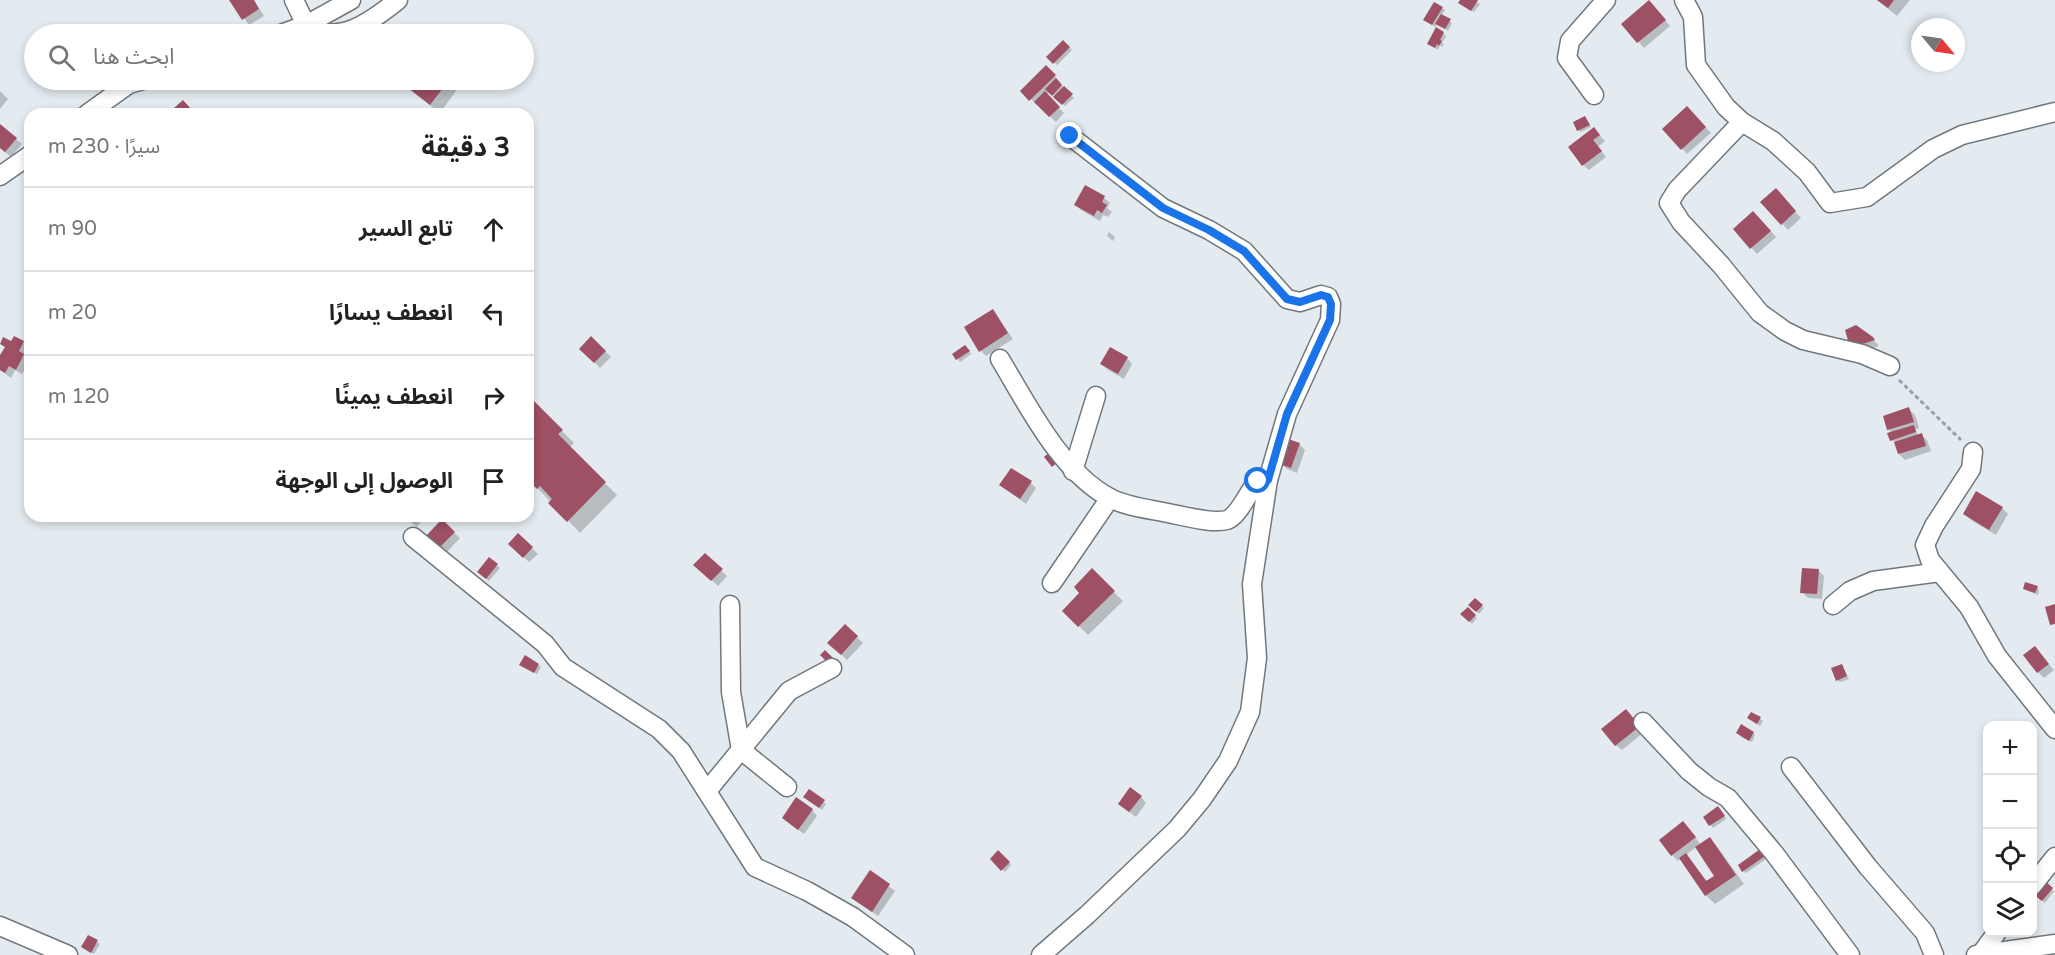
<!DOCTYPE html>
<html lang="ar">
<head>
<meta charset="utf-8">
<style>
  :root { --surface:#fff; --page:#f2f2f2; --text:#222; --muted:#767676; --line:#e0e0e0 }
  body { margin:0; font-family:"Varela Round","Noto Sans Arabic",sans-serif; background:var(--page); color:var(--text); direction:rtl }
  .controls { position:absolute; right:18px; bottom:18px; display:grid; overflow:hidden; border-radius:12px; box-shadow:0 3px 9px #0003 }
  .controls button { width:54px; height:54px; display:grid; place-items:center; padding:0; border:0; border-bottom:2px solid var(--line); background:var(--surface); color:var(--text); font:30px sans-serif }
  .compass { position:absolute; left:1911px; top:18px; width:54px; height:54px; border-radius:50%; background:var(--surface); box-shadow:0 3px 9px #0003; rotate:119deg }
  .stop { position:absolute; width:18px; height:18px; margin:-14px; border:4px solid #1a73e8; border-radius:50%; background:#fff }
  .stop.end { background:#1a73e8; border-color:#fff; box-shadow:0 2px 6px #0008 }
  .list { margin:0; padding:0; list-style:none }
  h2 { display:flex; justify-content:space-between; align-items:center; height:78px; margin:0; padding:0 24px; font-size:26px }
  h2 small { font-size:20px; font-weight:400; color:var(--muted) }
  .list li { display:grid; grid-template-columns:39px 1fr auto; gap:18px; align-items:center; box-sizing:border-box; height:84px; padding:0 24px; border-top:2px solid var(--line) }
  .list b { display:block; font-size:22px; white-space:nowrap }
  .list em { font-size:20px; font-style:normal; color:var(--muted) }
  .icon { flex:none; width:33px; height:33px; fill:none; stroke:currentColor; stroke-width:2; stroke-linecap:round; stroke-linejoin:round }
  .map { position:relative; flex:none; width:2055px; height:955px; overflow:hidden; direction:ltr }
  .search { position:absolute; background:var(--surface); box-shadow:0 3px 9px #0003; left:24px; top:24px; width:510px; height:66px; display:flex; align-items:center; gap:15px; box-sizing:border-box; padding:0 21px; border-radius:33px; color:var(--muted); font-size:22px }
  .panel { position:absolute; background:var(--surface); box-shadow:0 3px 9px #0003; left:24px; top:108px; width:510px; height:414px; border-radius:18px; direction:rtl }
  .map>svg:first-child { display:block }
  .shadow { fill:#0003; fill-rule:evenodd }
  .building { fill:#9e5064 }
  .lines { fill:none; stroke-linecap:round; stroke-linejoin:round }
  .minor-casing { stroke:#71787c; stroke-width:21 }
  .path { stroke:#9aa0a4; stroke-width:3; stroke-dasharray:4.5 3; stroke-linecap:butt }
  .minor { stroke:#fff; stroke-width:18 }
  .route { stroke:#1a73e8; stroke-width:8 }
</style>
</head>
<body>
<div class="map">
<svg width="2055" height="955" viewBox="0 0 2055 955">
  <rect width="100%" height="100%" fill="#e4ebf0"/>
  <g class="shadow">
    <path d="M231 0H254L264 16 249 25Z"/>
    <path d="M1462 0H1475L1480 4 1474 12 1462 5Z"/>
    <path d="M1877 0H1910L1897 16Z"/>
    <path d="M1442 8 1445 10 1441 16 1452 23 1448 31 1437 23 1435 27 1428 22Z"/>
    <path d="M1655 8 1670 26 1644 48 1623 24Z"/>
    <path d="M380 29 386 34H376Z"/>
    <path d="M1443 33 1446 36 1442 43 1444 44 1442 47 1440 45 1438 50 1429 44Z"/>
    <path d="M1063 42 1072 50 1057 65 1048 57Z"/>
    <path d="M1046 67 1060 82 1059 83 1074 98 1065 106 1050 92 1046 95 1064 113 1056 122 1022 91Z"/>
    <path d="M385 80H462L463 81 440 113 414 93 403 82 397 89Z"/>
    <path d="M0 91 8 99 0 109Z"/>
    <path d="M1693 114 1711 133 1687 154 1682 148Z"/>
    <path d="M1585 117 1591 127 1581 132 1578 130Z"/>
    <path d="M0 126 22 144 11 157 0 148Z"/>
    <path d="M1594 129 1605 141 1598 147 1606 157 1589 170 1583 165Z"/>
    <path d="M1781 196 1801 218 1788 230 1762 202Z"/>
    <path d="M1104 198 1110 203 1107 208 1112 212 1108 217 1103 215 1100 221 1081 210 1075 204Z"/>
    <path d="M1759 218 1776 237 1757 254 1735 229Z"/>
    <path d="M1109 232 1115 237 1113 241 1107 236Z"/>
    <path d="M993 311 1013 339 986 356 981 351Z"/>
    <path d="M591 338 611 357 600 368 581 349Z"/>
    <path d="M1872 338 1879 346 1857 353 1851 347Z"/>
    <path d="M23 342 29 348 24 357 29 361 22 374 15 370 11 378 0 370V357L6 348 2 344Z"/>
    <path d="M968 349 971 354 960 362 954 354Z"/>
    <path d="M1127 358 1132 364 1124 379 1108 370 1102 364Z"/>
    <path d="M528 397 574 443 569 448 617 495 580 533 528 478Z"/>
    <path d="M1909 409 1915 415 1919 428 1916 429 1918 436 1921 435 1927 440 1931 451 1905 460 1899 454 1896 442 1891 440 1892 433 1889 430 1885 417Z"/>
    <path d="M1299 444 1305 450 1297 473 1287 469 1281 464Z"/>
    <path d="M1031 483 1036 488 1026 504 1001 485Z"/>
    <path d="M1977 494 2002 508 2008 514 1996 535 1971 520 1965 514Z"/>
    <path d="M403 516H425L417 527Z"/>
    <path d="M442 522 460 538 446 553 429 536Z"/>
    <path d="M518 535 538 554 529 562 510 544Z"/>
    <path d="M705 555 727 576 718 586 696 565Z"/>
    <path d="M489 559 500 568 489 581 479 572Z"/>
    <path d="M1818 570 1824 576 1822 599 1808 598 1802 592Z"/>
    <path d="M1092 571 1123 601 1088 635 1064 611 1082 593Z"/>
    <path d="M2037 587 2039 590 2038 595 2024 589Z"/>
    <path d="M1475 600 1484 608 1479 614 1470 605Z"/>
    <path d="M1468 609 1477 618 1472 624 1463 614Z"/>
    <path d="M845 626 863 643 847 660 829 643Z"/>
    <path d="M2035 648 2054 670 2044 678 2038 672Z"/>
    <path d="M538 665 541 667 537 674 523 667Z"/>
    <path d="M1842 665 1849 679 1840 682 1837 680Z"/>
    <path d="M1626 711 1644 732 1622 750 1616 745Z"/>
    <path d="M1752 714 1763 721 1760 726 1752 721Z"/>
    <path d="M1753 733 1755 735 1752 742 1740 736Z"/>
    <path d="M809 791 826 804 822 810 808 799Z"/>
    <path d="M1141 797 1146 803 1136 817 1125 809Z"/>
    <path d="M812 810 817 816 804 834 789 823Z"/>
    <path d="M1721 811 1726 819 1713 828 1705 818Z"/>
    <path d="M1689 829 1701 845 1709 839 1718 848 1744 884 1715 904 1706 895 1681 858 1678 861 1672 855ZM1696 847 1717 876 1708 882 1686 855Z"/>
    <path d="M998 852 1011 865 1005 872 992 859Z"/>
    <path d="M1766 852 1769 857 1746 873 1743 871Z"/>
    <path d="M870 872 895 891 878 916 853 898Z"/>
    <path d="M2044 883 2054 891 2045 903 2035 894Z"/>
    <path d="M89 937 100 944 94 954 86 950Z"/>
  </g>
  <g class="building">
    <path d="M229 0H254L259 9 242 20Z"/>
    <path d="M1460 0H1478L1471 11 1458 3Z"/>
    <path d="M1649 0 1666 20 1637 43 1621 24Z"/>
    <path d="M1877 0H1894L1888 8Z"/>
    <path d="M1434 2 1443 7 1432 25 1423 20Z"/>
    <path d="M1441 14 1451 19 1445 29 1435 24Z"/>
    <path d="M1436 27 1444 32 1440 40 1442 41 1439 46 1437 44 1435 48 1427 44Z"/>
    <path d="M1063 40 1070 47 1053 64 1046 57Z"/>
    <path d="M1046 65 1056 75 1029 101 1020 91Z"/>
    <path d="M1056 78 1062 85 1052 96 1045 89Z"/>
    <path d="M406 80H449L430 105 403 84Z"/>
    <path d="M1064 86 1073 94 1062 105 1053 97Z"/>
    <path d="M1045 91 1060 107 1049 117 1034 102Z"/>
    <path d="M183 100 192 110 187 114H179L174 108Z"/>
    <path d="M1687 106 1706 127 1681 150 1662 129Z"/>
    <path d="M1585 116 1590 125 1577 131 1573 122Z"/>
    <path d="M0 124 17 138 5 152 0 148Z"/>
    <path d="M1594 127 1600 135 1593 140 1602 151 1582 166 1568 147Z"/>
    <path d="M1085 185 1105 196 1102 202 1107 205 1102 213 1097 210 1094 216 1074 205Z"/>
    <path d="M1776 188 1796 211 1781 225 1760 202Z"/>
    <path d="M1753 211 1771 231 1750 249 1733 229Z"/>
    <path d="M993 309 1008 333 979 352 964 327Z"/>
    <path d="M1856 325 1873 337 1875 340 1850 348 1845 330Z"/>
    <path d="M14 336 24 341 19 351 24 354 16 370 9 366 5 373 0 370V355L5 347 0 344 3 337 11 341Z"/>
    <path d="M591 336 606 351 594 363 579 349Z"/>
    <path d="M965 345 970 351 956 360 952 354Z"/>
    <path d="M1110 347 1128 357 1118 374 1100 364Z"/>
    <path d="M528 395 563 430 558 434 606 482 567 522 548 503 552 499 540 486 537 489 528 480Z"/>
    <path d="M1909 407 1914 422 1887 430 1883 416Z"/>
    <path d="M1914 425 1916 432 1890 441 1887 433Z"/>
    <path d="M1922 433 1926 446 1898 454 1894 442Z"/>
    <path d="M1288 439 1300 443 1291 468 1279 464Z"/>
    <path d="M1052 450 1060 460 1052 467 1044 457Z"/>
    <path d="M1011 468 1032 481 1020 499 999 485Z"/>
    <path d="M1976 491 2003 507 1989 530 1963 514Z"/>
    <path d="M442 519 455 532 439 548 426 536Z"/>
    <path d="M518 533 533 547 523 558 508 544Z"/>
    <path d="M705 553 723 569 711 581 693 565Z"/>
    <path d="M489 557 498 564 486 579 477 572Z"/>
    <path d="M1092 568 1115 591 1078 627 1062 611 1079 593 1074 587Z"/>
    <path d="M1802 568 1819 569 1817 594 1800 593Z"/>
    <path d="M2025 582 2038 586 2035 593 2023 589Z"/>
    <path d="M1475 598 1483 605 1476 612 1468 605Z"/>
    <path d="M2055 604V624L2050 625 2045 607Z"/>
    <path d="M1468 607 1476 615 1469 622 1460 614Z"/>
    <path d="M845 624 858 636 841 655 827 643Z"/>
    <path d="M2035 646 2049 664 2037 673 2023 655Z"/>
    <path d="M825 650 838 663 833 668 820 655Z"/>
    <path d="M525 655 539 664 534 673 519 665Z"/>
    <path d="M1842 664 1847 676 1836 681 1831 668Z"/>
    <path d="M1626 709 1640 726 1615 746 1601 729Z"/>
    <path d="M1751 712 1761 717 1757 724 1747 718Z"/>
    <path d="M1741 724 1754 732 1749 741 1736 733Z"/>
    <path d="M1130 787 1142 796 1129 812 1118 804Z"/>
    <path d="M809 789 825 800 819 808 803 797Z"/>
    <path d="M796 797 813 809 798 830 782 818Z"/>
    <path d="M1718 806 1725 816 1709 826 1703 817Z"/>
    <path d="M1683 821 1696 837 1671 856 1659 840Z"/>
    <path d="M1710 837 1736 875 1705 896 1679 858 1686 853 1706 881 1714 876 1695 847Z"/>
    <path d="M1763 847 1768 854 1742 872 1738 865Z"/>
    <path d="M998 850 1010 862 1001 871 990 859Z"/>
    <path d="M870 870 890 884 872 912 851 898Z"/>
    <path d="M2044 880 2053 888 2042 901 2033 894Z"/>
    <path d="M88 935 98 940 91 953 81 947Z"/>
  </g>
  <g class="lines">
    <g class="minor-casing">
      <g id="minor">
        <path d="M294 0 306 25"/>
        <path d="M1684 0 1693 17 1696 65 1726 107 1742 122 1773 141 1807 172 1830 203 1867 197 1933 149 1962 135 2055 112"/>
        <path d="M300 28C340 44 367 25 398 0"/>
        <path d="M281 34 306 25 351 0"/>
        <path d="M1594 95 1567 58 1570 41 1606 0"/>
        <path d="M87 114 129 84 143 80"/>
        <path d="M1742 122 1677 190 1669 203 1681 222 1721 265 1760 313 1785 331 1803 340 1862 354 1890 366"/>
        <path d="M0 176 30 155"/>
        <path d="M1000 359C1028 406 1061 472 1110 498 1127 507 1150 509 1168 513 1183 516 1213 524 1227 520 1239 516 1249 490 1258 481L1268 480"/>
        <path d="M1973 452 1971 469 1934 526 1925 545 1930 560 1969 607 1997 656 2055 729"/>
        <path d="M1073 471 1096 396"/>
        <path d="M413 537 545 644 563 667 659 729 681 751 755 867 807 891 853 917 905 955"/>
        <path d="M1052 583 1110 498"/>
        <path d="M730 605 731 692 741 750 787 787"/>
        <path d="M1833 605 1850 591 1873 581 1940 572"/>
        <path d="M1643 722 1689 771 1709 787 1728 798 1774 853 1850 955"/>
        <path d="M1791 767 1868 867 1925 933 1934 955"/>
        <path d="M707 791 789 691 832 668"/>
        <path d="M2032 886 2055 857"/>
        <path d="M0 926 68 955"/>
        <path d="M1981 954 1997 932"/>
        <path d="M1041 955 1087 915 1177 829 1202 799 1228 761 1250 712 1257 658 1252 584 1268 480 1287 414 1330 320 1331 304 1328 297 1321 295 1300 302 1287 299 1244 251 1209 230 1163 208 1070 136"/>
        <path d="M1976 955 2055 944"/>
      </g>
    </g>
    <path class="path" d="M1899 380 1961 440"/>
    <use href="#minor" class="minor"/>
  </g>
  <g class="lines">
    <path class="route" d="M1070 136 1163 208 1209 230 1244 251 1287 299 1300 302 1321 295 1328 297 1331 304 1330 320 1287 414 1268 480 1258 481"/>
  </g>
</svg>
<div class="controls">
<button>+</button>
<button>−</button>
<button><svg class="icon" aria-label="locate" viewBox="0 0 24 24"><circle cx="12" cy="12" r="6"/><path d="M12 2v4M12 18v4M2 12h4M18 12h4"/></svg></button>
<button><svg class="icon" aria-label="layers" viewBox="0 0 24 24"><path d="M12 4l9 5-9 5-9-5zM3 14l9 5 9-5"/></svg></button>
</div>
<svg class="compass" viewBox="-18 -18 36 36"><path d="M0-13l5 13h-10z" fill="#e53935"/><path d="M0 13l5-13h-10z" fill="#767676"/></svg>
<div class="stop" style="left:1258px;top:481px"></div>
<div class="stop end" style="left:1070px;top:136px"></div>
<div class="search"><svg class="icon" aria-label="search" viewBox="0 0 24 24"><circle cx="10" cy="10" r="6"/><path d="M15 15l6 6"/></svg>ابحث هنا</div>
<section class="panel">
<h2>3 دقيقة<small>سيرًا · 230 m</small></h2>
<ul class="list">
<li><svg class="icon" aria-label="ahead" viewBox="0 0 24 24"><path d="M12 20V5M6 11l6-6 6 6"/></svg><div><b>تابع السير</b></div><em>90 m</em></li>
<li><svg class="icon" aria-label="left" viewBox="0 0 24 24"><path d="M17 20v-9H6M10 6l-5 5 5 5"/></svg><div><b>انعطف يسارًا</b></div><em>20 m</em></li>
<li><svg class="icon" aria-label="right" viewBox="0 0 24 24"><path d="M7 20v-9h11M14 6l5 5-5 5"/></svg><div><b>انعطف يمينًا</b></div><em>120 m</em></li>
<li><svg class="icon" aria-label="arrive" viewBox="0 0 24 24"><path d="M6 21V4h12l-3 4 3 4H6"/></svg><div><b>الوصول إلى الوجهة</b></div></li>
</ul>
</section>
</div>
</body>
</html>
